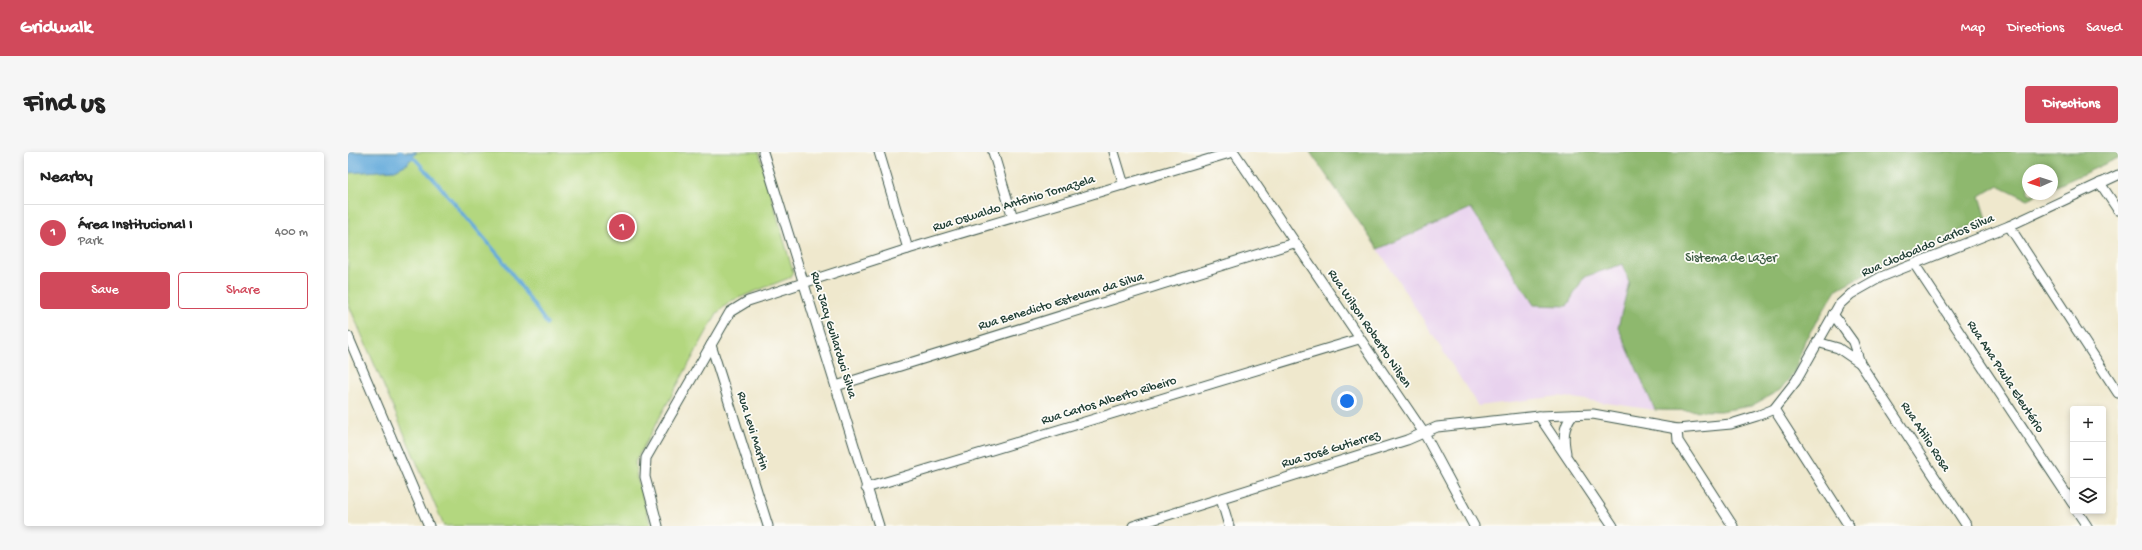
<!DOCTYPE html>
<html lang="en">
<head>
<meta charset="utf-8">
<style>
  :root { --surface:#fff; --page:#f6f6f6; --text:#222; --muted:#767676; --line:#e0e0e0; --accent:#d1495b }
  body { margin:0; font-family:"Gochi Hand",sans-serif; background:var(--page); color:var(--text) }
  .controls { position:absolute; right:12px; bottom:12px; display:grid; overflow:hidden; border-radius:4px; box-shadow:0 2px 6px #0003 }
  .controls button { width:36px; height:36px; display:grid; place-items:center; padding:0; border:0; border-bottom:1px solid var(--line); background:var(--surface); color:var(--text); font:20px sans-serif }
  .compass { position:absolute; left:1674px; top:12px; width:36px; height:36px; border-radius:50%; background:var(--surface); box-shadow:0 2px 6px #0003; rotate:267deg }
  .you { position:absolute; left:999px; top:249px; width:14px; height:14px; margin:-10px; border:3px solid #fff; border-radius:50%; background:#1a73e8; box-shadow:0 0 0 6px #1a73e833 }
  .badge { display:grid; place-items:center; width:26px; height:26px; border-radius:50%; background:var(--accent); color:#fff; font-size:13px; font-weight:700 }
  .pin { position:absolute; translate:-50% -50%; border:2px solid #fff; box-shadow:0 1px 4px #0006 }
  .list { margin:0; padding:0; list-style:none }
  h2 { display:flex; justify-content:space-between; align-items:center; height:52px; margin:0; padding:0 16px; font-size:17px }
  h2 small { font-size:13px; font-weight:400; color:var(--muted) }
  .list li { display:grid; grid-template-columns:26px 1fr auto; gap:12px; align-items:center; box-sizing:border-box; height:56px; padding:0 16px; border-top:1px solid var(--line) }
  .list b { display:block; font-size:15px; white-space:nowrap }
  .list p { margin:0; font-size:13px; white-space:nowrap; color:var(--muted) }
  .list em { font-size:13px; font-style:normal; color:var(--muted) }
  .actions { display:flex; gap:8px; padding:12px 16px }
  .actions a { flex:1; padding:9px 0; border:1px solid var(--accent); border-radius:4px; text-align:center; font-size:14px; color:var(--accent) }
  .actions .main { background:var(--accent); color:#fff }
  .icon { flex:none; width:22px; height:22px; fill:none; stroke:currentColor; stroke-width:2; stroke-linecap:round; stroke-linejoin:round }
  .map { position:relative; flex:none; width:1770px; height:374px; overflow:hidden; border-radius:4px }
  header { display:flex; align-items:center; gap:24px; box-sizing:border-box; height:56px; padding:0 20px; background:var(--accent); color:#fff }
  header strong { font-size:19px }
  nav { display:flex; gap:22px; margin-inline-start:auto; font-size:14px }
  .intro { display:flex; align-items:center; justify-content:space-between; box-sizing:border-box; height:96px; padding:0 24px }
  h1 { margin:0; font-size:28px }
  .button { padding:10px 18px; border-radius:4px; background:var(--accent); color:#fff; font-size:14px; font-weight:700 }
  main { display:flex; gap:24px; padding:0 24px }
  aside { flex:1; background:var(--surface); border-radius:4px; box-shadow:0 2px 6px #0003 }
  .map>svg:first-child { display:block }
  .built { fill:#e8d2ee }
  .green { fill:#b3d77f; stroke:#698a5a }
  .forest { fill:#8eb86e; stroke:#567a51 }
  .water { fill:#65abdb; stroke:#427488 }
  .lines { fill:none; stroke-linecap:round; stroke-linejoin:round }
  .stream { stroke:#65abdb; stroke-width:3.5 }
  .street-casing { stroke:#3e574b; stroke-width:11 }
  .street { stroke:#fff; stroke-width:9 }
  .labels { text-anchor:middle; dominant-baseline:central; stroke-width:3.5; stroke-linejoin:round; paint-order:stroke }
  .street-label { font-size:13px; fill:#1f3d34; stroke:#fdfcf7 }
  .park-label { font-size:13px; fill:#3d5c43; stroke:#fdfcf7 }
</style>
</head>
<body>
<header>
<strong>Gridwalk</strong>
<nav><a>Map</a><a>Directions</a><a>Saved</a></nav>
</header>
<div class="intro"><h1>Find us</h1><a class="button">Directions</a></div>
<main>
<aside>
<h2>Nearby<small></small></h2>
<ul class="list">
<li><span class="badge">1</span><div><b>Área Institucional I</b><p>Park</p></div><em>400 m</em></li>
</ul>
<div class="actions"><a class="main">Save</a><a>Share</a></div>
</aside>
<div class="map">
<svg width="1770" height="374" viewBox="0 0 1770 374">
  <rect width="100%" height="100%" fill="#fdfcf7"/>
  <filter id="ink" filterUnits="userSpaceOnUse"><feTurbulence type="fractalNoise" baseFrequency=".025" numOctaves="2"/><feDisplacementMap in="SourceGraphic" scale="8" xChannelSelector="R" yChannelSelector="G"/><feConvolveMatrix kernelMatrix="1 2 1 2 8 2 1 2 1" color-interpolation-filters="sRGB"/></filter>
  <filter id="wash" filterUnits="userSpaceOnUse"><feTurbulence type="fractalNoise" baseFrequency=".012" numOctaves="4" result="noise"/><feDisplacementMap in="SourceGraphic" scale="16" xChannelSelector="R" yChannelSelector="G"/><feGaussianBlur stdDeviation="0.9" result="paint"/><feColorMatrix in="noise" values="0 0 0 0 0 0 0 0 0 0 0 0 0 0 0 0 0 1.4 0 .05"/><feComposite in="paint" operator="in"/></filter>
  <g filter="url(#wash)">
    <rect width="100%" height="100%" fill="#efe8cd"/>
    <path class="built" d="M1123 56 1186 153 1219 154 1236 125 1275 112 1281 130 1270 175 1307 258 1211 244 1130 254 1030 97Z"/>
    <path class="green" d="M0 0H411L445 120 441 126 383 149 369 161 287 310 289 326 303 374H96L0 151Z"/>
    <path class="forest" d="M962 0H1770V6L1704 36V18H1680V42H1690L1679 47 1650 33 1632 44 1639 67 1527 116 1489 137 1457 188 1447 219 1432 238 1403 254 1372 259 1307 258 1270 175 1281 130 1275 112 1236 125 1219 154 1186 153 1123 56 1030 97Z"/>
    <path class="water" d="M0 0H69L59 12 47 18 0 21Z"/>
    <g class="lines">
      <path class="stream" d="M52 0 67 7 90 32 153 106 199 172"/>
    </g>
  </g>
  <g filter="url(#ink)">
    <g class="lines">
      <g class="street-casing">
        <g id="street">
          <path d="M415 0 531 374"/>
          <path d="M531 0 560 97"/>
          <path d="M645 0 665 66"/>
          <path d="M766 0 776 33"/>
          <path d="M886 0 1076 281 1126 374"/>
          <path d="M1752 31 1770 58"/>
          <path d="M1661 74 1770 241"/>
          <path d="M1567 113 1725 352"/>
          <path d="M1485 162 1505 190 1512 211 1619 374"/>
          <path d="M0 184 81 374"/>
          <path d="M1469 190 1490 196 1512 211"/>
          <path d="M363 193 420 374"/>
          <path d="M488 234 946 91"/>
          <path d="M1426 257 1501 374"/>
          <path d="M1191 264 1265 374"/>
          <path d="M1329 277 1330 289 1385 374"/>
          <path d="M1218 301C1215 286 1215 276 1224 263"/>
          <path d="M518 336 1011 187"/>
          <path d="M873 347 881 374"/>
          <path d="M1729 359 1739 374"/>
          <path d="M310 374 297 325 298 306 382 160 400 149 560 97 885 0"/>
          <path d="M785 374 1059 288 1089 275 1191 264 1245 262 1329 277 1383 272 1409 264 1426 257 1448 229 1491 153 1503 142 1533 125 1661 74 1770 23"/>
        </g>
      </g>
      <use href="#street" class="street"/>
    </g>
  </g>
  <g class="labels">
    <g class="street-label">
      <text transform="translate(666 52) rotate(-17)">Rua Oswaldo Antônio Tomazela</text>
      <text transform="translate(1580 94) rotate(-23)">Rua Clodoaldo Carlos Silva</text>
      <text transform="translate(713 150) rotate(-17)">Rua Benedicto Estevam da Silva</text>
      <text transform="translate(1021 177) rotate(56)">Rua Wilson Roberto Nilsen</text>
      <text transform="translate(485 183) rotate(73)">Rua Jacy Guilarduci Silva</text>
      <text transform="translate(1657 225) rotate(57)">Rua Ana Paula Eleutério</text>
      <text transform="translate(761 249) rotate(-17)">Rua Carlos Alberto Ribeiro</text>
      <text transform="translate(404 279) rotate(73)">Rua Levi Martin</text>
      <text transform="translate(1577 285) rotate(57)">Rua Atilio Rosa</text>
      <text transform="translate(983 298) rotate(-17)">Rua José Gutierrez</text>
    </g>
    <g class="park-label">
      <text x="1383" y="106">Sistema de Lazer</text>
    </g>
  </g>
</svg>
<div class="controls">
<button>+</button>
<button>−</button>
<button><svg class="icon" aria-label="layers" viewBox="0 0 24 24"><path d="M12 4l9 5-9 5-9-5zM3 14l9 5 9-5"/></svg></button>
</div>
<svg class="compass" viewBox="-18 -18 36 36"><path d="M0-13l5 13h-10z" fill="#e53935"/><path d="M0 13l5-13h-10z" fill="#767676"/></svg>
<div class="you"></div>
<div class="pin badge" style="left:274px;top:75px">1</div>
</div>
</main>
</body>
</html>
